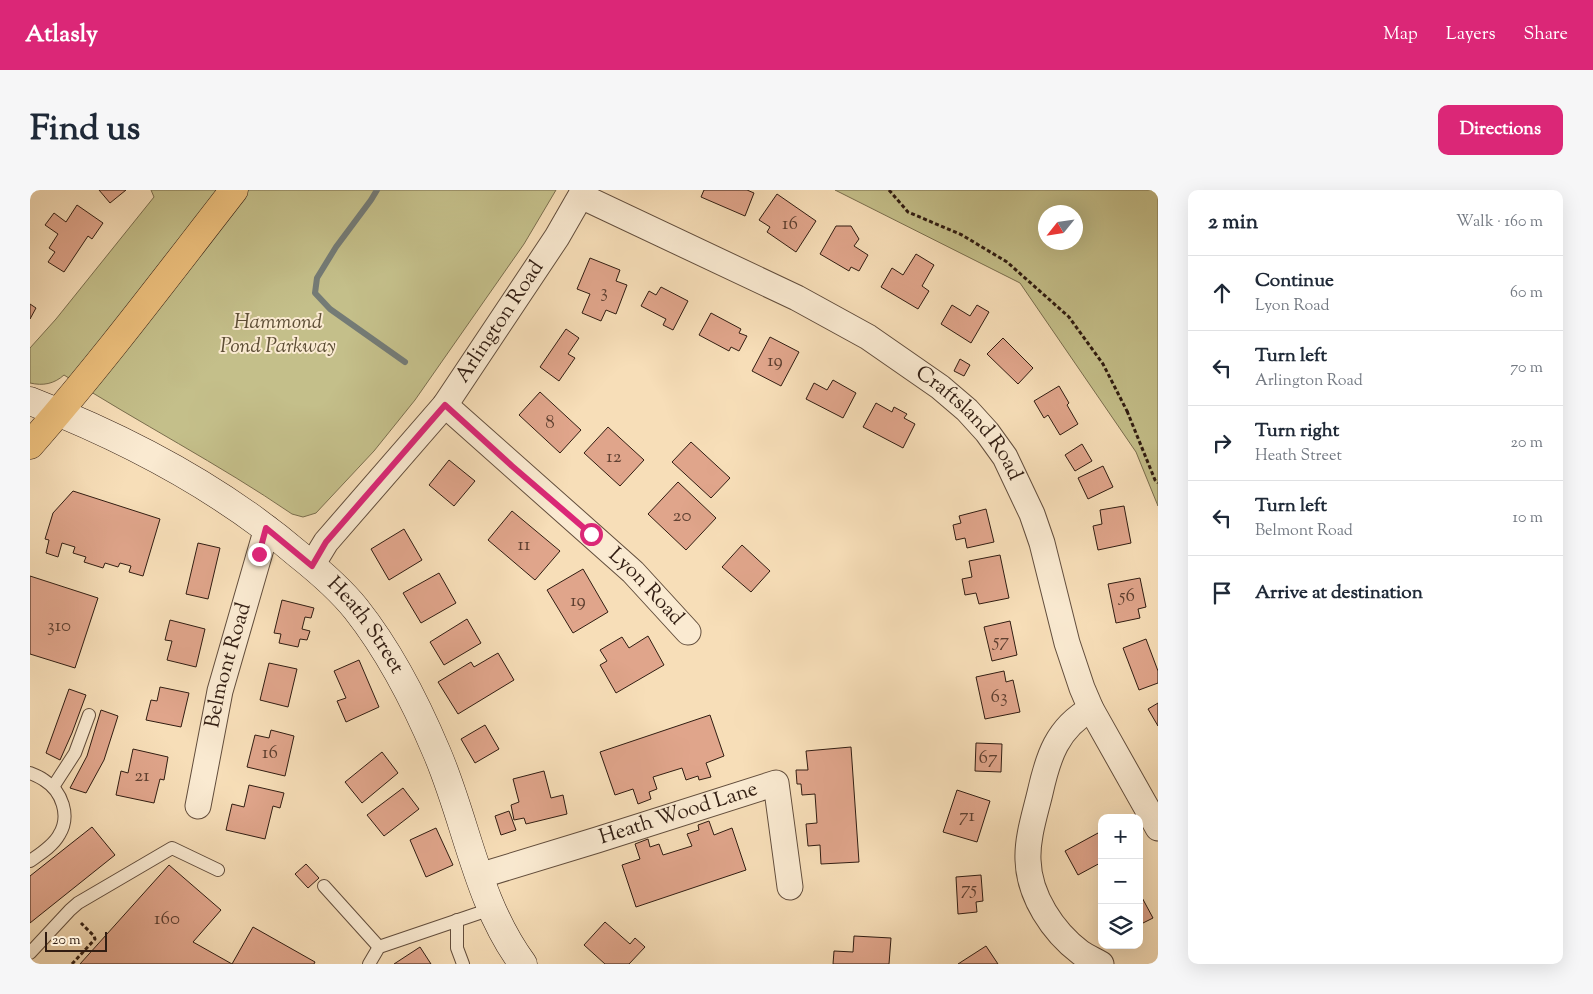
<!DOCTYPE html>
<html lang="en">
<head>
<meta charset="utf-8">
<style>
  :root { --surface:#fff; --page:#f6f6f7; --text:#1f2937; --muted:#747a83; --line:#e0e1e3; --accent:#db2777 }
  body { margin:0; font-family:"Sorts Mill Goudy",serif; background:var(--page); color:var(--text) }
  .controls { position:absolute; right:15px; bottom:15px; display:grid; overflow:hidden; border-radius:10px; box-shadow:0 5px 20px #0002 }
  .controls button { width:45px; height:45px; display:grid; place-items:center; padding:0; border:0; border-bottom:1px solid var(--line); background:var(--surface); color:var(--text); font:25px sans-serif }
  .compass { position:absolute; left:1008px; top:15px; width:45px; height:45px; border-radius:50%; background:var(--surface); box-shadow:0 5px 20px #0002; rotate:240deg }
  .scale { position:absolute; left:15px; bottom:12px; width:62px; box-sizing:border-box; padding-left:5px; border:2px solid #311d12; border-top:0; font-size:14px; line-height:18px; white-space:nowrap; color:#311d12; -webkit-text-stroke:4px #faead1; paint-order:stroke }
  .stop { position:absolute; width:15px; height:15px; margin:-11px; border:4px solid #db2777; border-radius:50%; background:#fff }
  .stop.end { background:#db2777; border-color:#fff; box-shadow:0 1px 5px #0008 }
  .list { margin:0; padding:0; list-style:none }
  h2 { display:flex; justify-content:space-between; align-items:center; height:65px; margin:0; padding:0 20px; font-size:21px }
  h2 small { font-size:16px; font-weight:400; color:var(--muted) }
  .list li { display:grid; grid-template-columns:32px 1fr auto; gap:15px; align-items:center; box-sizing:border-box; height:75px; padding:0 20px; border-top:1px solid var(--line) }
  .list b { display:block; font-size:19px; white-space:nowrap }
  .list p { margin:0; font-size:16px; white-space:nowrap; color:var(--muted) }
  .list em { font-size:16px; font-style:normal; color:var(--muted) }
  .icon { flex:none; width:28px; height:28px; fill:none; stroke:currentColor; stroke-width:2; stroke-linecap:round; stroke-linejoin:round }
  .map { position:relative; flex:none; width:1128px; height:774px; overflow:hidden; border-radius:10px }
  header { display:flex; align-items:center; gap:30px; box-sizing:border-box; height:70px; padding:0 25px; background:var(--accent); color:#fff }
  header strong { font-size:24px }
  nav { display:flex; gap:28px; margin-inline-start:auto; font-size:18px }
  .intro { display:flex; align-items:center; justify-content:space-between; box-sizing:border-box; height:120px; padding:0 30px }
  h1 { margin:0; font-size:35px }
  .button { padding:12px 22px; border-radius:10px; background:var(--accent); color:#fff; font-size:18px; font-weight:700 }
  main { display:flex; gap:30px; padding:0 30px }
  aside { flex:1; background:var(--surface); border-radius:10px; box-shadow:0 5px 20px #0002 }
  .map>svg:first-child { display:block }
  .green { fill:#c4bf8a; stroke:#7a6e4e; fill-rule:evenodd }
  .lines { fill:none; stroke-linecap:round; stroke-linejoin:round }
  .stream { stroke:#747b76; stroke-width:6 }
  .building { fill:#e0a58b; stroke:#311d12 }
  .lane-casing { stroke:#624d3c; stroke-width:14 }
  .street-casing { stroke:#624d3c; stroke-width:27 }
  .secondary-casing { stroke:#311d12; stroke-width:29 }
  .primary-casing { stroke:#311d12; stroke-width:29 }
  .path { stroke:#311d12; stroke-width:3; stroke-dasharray:4 2.5; stroke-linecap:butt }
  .lane { stroke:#faead1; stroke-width:12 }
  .street { stroke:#faead1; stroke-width:25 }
  .secondary { stroke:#faead1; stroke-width:28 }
  .primary { stroke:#ecbf7c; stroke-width:28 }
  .route { stroke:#db2777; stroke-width:6 }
  .labels { text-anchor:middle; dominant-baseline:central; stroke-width:4; stroke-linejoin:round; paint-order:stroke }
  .number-label { font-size:19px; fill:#5d3f30 }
  .park-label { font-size:21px; font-style:italic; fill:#5d4e36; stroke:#faead1 }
  .street-label { font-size:21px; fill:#311d12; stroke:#faead1 }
</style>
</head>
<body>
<header>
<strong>Atlasly</strong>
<nav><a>Map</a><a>Layers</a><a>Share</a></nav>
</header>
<div class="intro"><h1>Find us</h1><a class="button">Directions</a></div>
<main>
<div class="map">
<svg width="1128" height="774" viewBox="0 0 1128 774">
  <rect width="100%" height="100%" fill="#f7deb8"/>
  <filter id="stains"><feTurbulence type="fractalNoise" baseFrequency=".004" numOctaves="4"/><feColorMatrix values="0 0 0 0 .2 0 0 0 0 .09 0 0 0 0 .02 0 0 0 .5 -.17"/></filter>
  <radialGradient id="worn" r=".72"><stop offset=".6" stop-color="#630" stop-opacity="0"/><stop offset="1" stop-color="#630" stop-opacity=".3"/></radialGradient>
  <g class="green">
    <path d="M121 0H526L494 54 385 210 344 261 286 323 273 327 262 324C189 274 109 233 34 185 24 194 13 196 0 193V158L26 129 124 7Z"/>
    <path d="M805 0H1128V316L1106 262 990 93ZM1046 22V52H1016V22Z"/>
  </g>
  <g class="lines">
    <path class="stream" d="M347 0 341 10 306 57 287 88 285 103 300 119 375 172"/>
  </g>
  <g class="building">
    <path d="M69 0H96L80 13Z"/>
    <path d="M674 0H717L724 3 715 26 671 7Z"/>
    <path d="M747 4 786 31 766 62 737 42 740 37 729 30Z"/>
    <path d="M47 15 73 33 62 49 58 46 34 82 18 72 25 62 19 58 28 44 15 35 24 23 36 32Z"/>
    <path d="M806 36H821L829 49 824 56 838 65 829 81 821 77 819 81 790 64Z"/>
    <path d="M886 64 904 75 892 96 899 101 888 119 851 97 862 78 873 85Z"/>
    <path d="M560 68 590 80 586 91 597 95 586 124 576 120 571 131 552 123 560 104 547 99Z"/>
    <path d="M631 97 658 111 643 140 633 135 636 129 611 116 619 101 626 105Z"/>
    <path d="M0 114 6 118 0 129Z"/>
    <path d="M922 115 940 126 947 115 959 122 941 153 911 134Z"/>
    <path d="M681 123 711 139 709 143 717 146 709 161 701 157 699 161 669 145Z"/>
    <path d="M536 139 549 148 538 164 545 168 529 191 510 177Z"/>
    <path d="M740 147 769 162 751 196 722 181Z"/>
    <path d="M973 148 1003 178 988 194 957 164Z"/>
    <path d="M930 169 940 175 934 186 924 181Z"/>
    <path d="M803 190 826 203 813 228 776 209 784 193 797 200Z"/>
    <path d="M1029 196 1039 213 1037 215 1048 234 1030 245 1018 225 1014 228 1004 211Z"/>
    <path d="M510 202 551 240 530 263 489 225Z"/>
    <path d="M846 213 862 222 864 217 877 224 874 228 885 234 873 258 833 237Z"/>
    <path d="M578 237 614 270 590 296 554 263Z"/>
    <path d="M661 252 700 288 681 308 642 272Z"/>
    <path d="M1052 254 1062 271 1045 281 1035 265Z"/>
    <path d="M419 270 445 291 424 316 399 295Z"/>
    <path d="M1073 276 1083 297 1058 309 1048 288Z"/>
    <path d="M648 292 686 328 656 360 618 324Z"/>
    <path d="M43 301 130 329 113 386 99 382 101 376 90 373 88 377 75 373 73 378 54 372 56 367 43 363 45 357 32 353 28 367 16 363 19 350 15 349 23 323Z"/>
    <path d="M1094 316 1101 353 1068 360 1063 336 1072 334 1070 320Z"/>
    <path d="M956 319 964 352 937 358 935 348 926 350 923 335 931 333 929 326Z"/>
    <path d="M482 321 530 361 505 390 458 350Z"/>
    <path d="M374 339 392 370 359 390 341 359Z"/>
    <path d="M168 353 190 358 178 409 156 404Z"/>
    <path d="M712 355 740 381 721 402 692 377Z"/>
    <path d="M970 365 979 408 949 414 946 403 935 405 932 389 942 387 939 371Z"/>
    <path d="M553 379 578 422 543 443 517 400Z"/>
    <path d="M409 383 426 413 391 433 373 403Z"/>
    <path d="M0 386 68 408 45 478 0 464Z"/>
    <path d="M1110 388 1116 417 1108 419 1110 428 1086 433 1078 394Z"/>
    <path d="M252 410 284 418 281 428 275 427 272 439 280 441 277 450 270 449 268 457 249 453 251 444 244 443Z"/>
    <path d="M437 429 451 453 414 475 400 452Z"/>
    <path d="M140 430 175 439 166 477 137 470 142 451 135 450Z"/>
    <path d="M980 431 987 465 962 471 954 437Z"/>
    <path d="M618 446 634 475 586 503 570 475 577 471 570 460 592 447 599 458Z"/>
    <path d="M1116 449 1128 481V493L1109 500 1093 458Z"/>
    <path d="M468 463 484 490 428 524 408 492 441 472 444 477Z"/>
    <path d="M329 470 349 517 316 532 307 511 316 508 304 481Z"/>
    <path d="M239 473 267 479 258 517 230 510Z"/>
    <path d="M974 481 976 492 983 490 990 522 955 529 946 487Z"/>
    <path d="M130 497 159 503 151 537 116 530 121 510 127 511Z"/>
    <path d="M39 499 56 505 42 543 30 570 16 563Z"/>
    <path d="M1128 513V536L1118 519Z"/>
    <path d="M71 520 88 526 74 570 56 603 40 598 57 566Z"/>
    <path d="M680 525 694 566 676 573 681 587 669 590 668 586 656 590 652 578 623 587 627 599 619 602 621 609 608 614 603 599 585 605 570 562Z"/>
    <path d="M455 535 469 559 445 573 431 549Z"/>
    <path d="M241 540 264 546 255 586 217 577 225 545 239 548Z"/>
    <path d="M946 553 972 554 971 582 945 581Z"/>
    <path d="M821 557 829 672 791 674 790 655 778 656 776 634 787 633 785 604 772 605 771 594H767L766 580H778L776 561Z"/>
    <path d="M103 559 138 567 134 590 130 589 124 613 86 605 91 581 98 583Z"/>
    <path d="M352 562 368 583 332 613 315 592Z"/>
    <path d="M514 581 521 608 533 605 537 624 496 634 494 628 484 630 481 615 489 612 483 589Z"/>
    <path d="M219 595 254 603 250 618 243 616 235 649 196 640 202 614 214 617Z"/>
    <path d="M373 598 389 619 354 646 337 625Z"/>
    <path d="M927 600 960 611 947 652 913 642Z"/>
    <path d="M479 621 486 640 471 645 465 626Z"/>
    <path d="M679 631 684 645 702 638 716 680 606 717 592 675 610 669 605 654 618 649 620 657 629 654 633 665 662 656 657 644 669 640 668 635Z"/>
    <path d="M62 637 85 665 0 733V686Z"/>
    <path d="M406 638 423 675 396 687 380 650Z"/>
    <path d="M1068 643 1070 649 1072 648V672L1048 685 1035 661Z"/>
    <path d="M276 674 289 688 278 698 265 684Z"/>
    <path d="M139 675 191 720 163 752 202 774 223 737 285 772 284 774H50Z"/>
    <path d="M951 685 953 711 946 712 947 722 928 724 926 687Z"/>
    <path d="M1109 702 1123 728 1109 735Z"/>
    <path d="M575 732 600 754 605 748 615 757 599 774H575L554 755Z"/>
    <path d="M824 746 861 748 859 774H803L804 761 823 762Z"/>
    <path d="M956 756 968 774H928Z"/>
    <path d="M390 757 401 774H364Z"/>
  </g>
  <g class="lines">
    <g class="lane-casing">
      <g id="lane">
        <path d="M0 583C5 585 10 587 14 590 32 601 41 626 29 645 23 656 10 664 0 671"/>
        <path d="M23 597 45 563 59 525"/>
        <path d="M294 696 349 757"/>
        <path d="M427 730V758L433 774"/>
        <path d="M0 763 40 720 48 713 142 658 188 680"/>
        <path d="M339 774 349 757 461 719"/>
      </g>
    </g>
    <g class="street-casing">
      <g id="street">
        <path id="s1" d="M551 6 767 108 838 147 910 197 937 220 957 242 975 267 1002 324 1012 353 1037 453 1052 498 1061 519 1128 638"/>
        <path id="s2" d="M415 215 603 382 658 442"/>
        <path id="s3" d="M282 375 296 352 415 215 527 47 554 0"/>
        <path d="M1061 519C1027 538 1018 567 1010 603 1005 624 997 648 998 670 999 706 1023 742 1051 763 1057 767 1064 770 1071 774"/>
        <path id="s4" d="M168 616 190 501 237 338"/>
        <path id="s5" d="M449 686 567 650 746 593 760 697"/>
      </g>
    </g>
    <g class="secondary-casing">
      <g id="secondary">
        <path id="s6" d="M0 211C95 248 192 299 269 365 289 381 310 399 326 419 360 462 386 513 407 563 437 633 447 712 493 774"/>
      </g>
    </g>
    <g class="primary-casing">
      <path id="primary" d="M0 255C72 173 137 86 204 0"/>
    </g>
    <g class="path">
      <path d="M859 0 878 22 932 45 977 72 1039 127 1073 174 1098 223"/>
      <path d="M1097 221 1125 290 1128 293"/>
      <path d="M42 774 65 749 64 746 51 733"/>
    </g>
    <use href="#lane" class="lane"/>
    <use href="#street" class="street"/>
    <use href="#secondary" class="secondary"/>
    <use href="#primary" class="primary"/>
  </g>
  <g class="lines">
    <path class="route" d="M229 364 236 338 282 376 296 352 415 215 482 276 561 344"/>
  </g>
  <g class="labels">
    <g class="number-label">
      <text x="760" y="34">16</text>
      <text x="574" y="102">3</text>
      <text x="745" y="171">19</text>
      <text x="520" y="233">8</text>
      <text x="584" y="267">12</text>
      <text x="652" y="326">20</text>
      <text x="494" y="355">11</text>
      <text x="1097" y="406">56</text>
      <text x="548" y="411">19</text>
      <text x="29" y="436">310</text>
      <text x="971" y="451">57</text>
      <text x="969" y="507">63</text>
      <text x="240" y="563">16</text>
      <text x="958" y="568">67</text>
      <text x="112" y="586">21</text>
      <text x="937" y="626">71</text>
      <text x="939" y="699">75</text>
      <text x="137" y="729">160</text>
    </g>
    <g class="park-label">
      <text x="248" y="133">Hammond<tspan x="248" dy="24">Pond Parkway</tspan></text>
    </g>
    <g class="street-label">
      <text stroke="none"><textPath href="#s3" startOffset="308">Arlington Road</textPath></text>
      <text stroke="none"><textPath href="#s1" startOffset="454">Craftsland Road</textPath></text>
      <text stroke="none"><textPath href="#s2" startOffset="271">Lyon Road</textPath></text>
      <text stroke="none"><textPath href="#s6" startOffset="409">Heath Street</textPath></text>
      <text stroke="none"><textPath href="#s4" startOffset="144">Belmont Road</textPath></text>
      <text stroke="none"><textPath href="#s5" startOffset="209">Heath Wood Lane</textPath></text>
    </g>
  </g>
  <rect width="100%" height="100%" filter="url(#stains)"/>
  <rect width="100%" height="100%" fill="url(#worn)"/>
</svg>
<div class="controls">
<button>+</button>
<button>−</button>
<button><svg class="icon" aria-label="layers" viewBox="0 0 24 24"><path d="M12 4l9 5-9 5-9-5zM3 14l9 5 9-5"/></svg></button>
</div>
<svg class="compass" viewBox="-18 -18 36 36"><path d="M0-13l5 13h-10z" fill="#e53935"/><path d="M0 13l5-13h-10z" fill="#747a83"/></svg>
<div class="scale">20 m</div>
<div class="stop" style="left:561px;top:344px"></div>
<div class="stop end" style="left:229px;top:364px"></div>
</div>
<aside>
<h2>2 min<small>Walk · 160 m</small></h2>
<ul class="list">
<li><svg class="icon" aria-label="ahead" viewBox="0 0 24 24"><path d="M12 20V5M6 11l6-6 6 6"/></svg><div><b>Continue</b><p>Lyon Road</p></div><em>60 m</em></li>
<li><svg class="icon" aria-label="left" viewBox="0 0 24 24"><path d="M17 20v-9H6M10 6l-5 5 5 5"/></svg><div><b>Turn left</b><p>Arlington Road</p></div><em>70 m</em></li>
<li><svg class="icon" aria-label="right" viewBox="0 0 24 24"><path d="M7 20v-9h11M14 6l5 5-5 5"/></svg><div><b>Turn right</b><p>Heath Street</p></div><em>20 m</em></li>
<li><svg class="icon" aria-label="left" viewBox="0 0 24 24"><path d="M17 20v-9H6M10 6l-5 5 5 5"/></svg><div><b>Turn left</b><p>Belmont Road</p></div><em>10 m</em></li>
<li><svg class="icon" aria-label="arrive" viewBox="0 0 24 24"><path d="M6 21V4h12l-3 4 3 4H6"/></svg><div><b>Arrive at destination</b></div></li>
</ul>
</aside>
</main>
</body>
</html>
